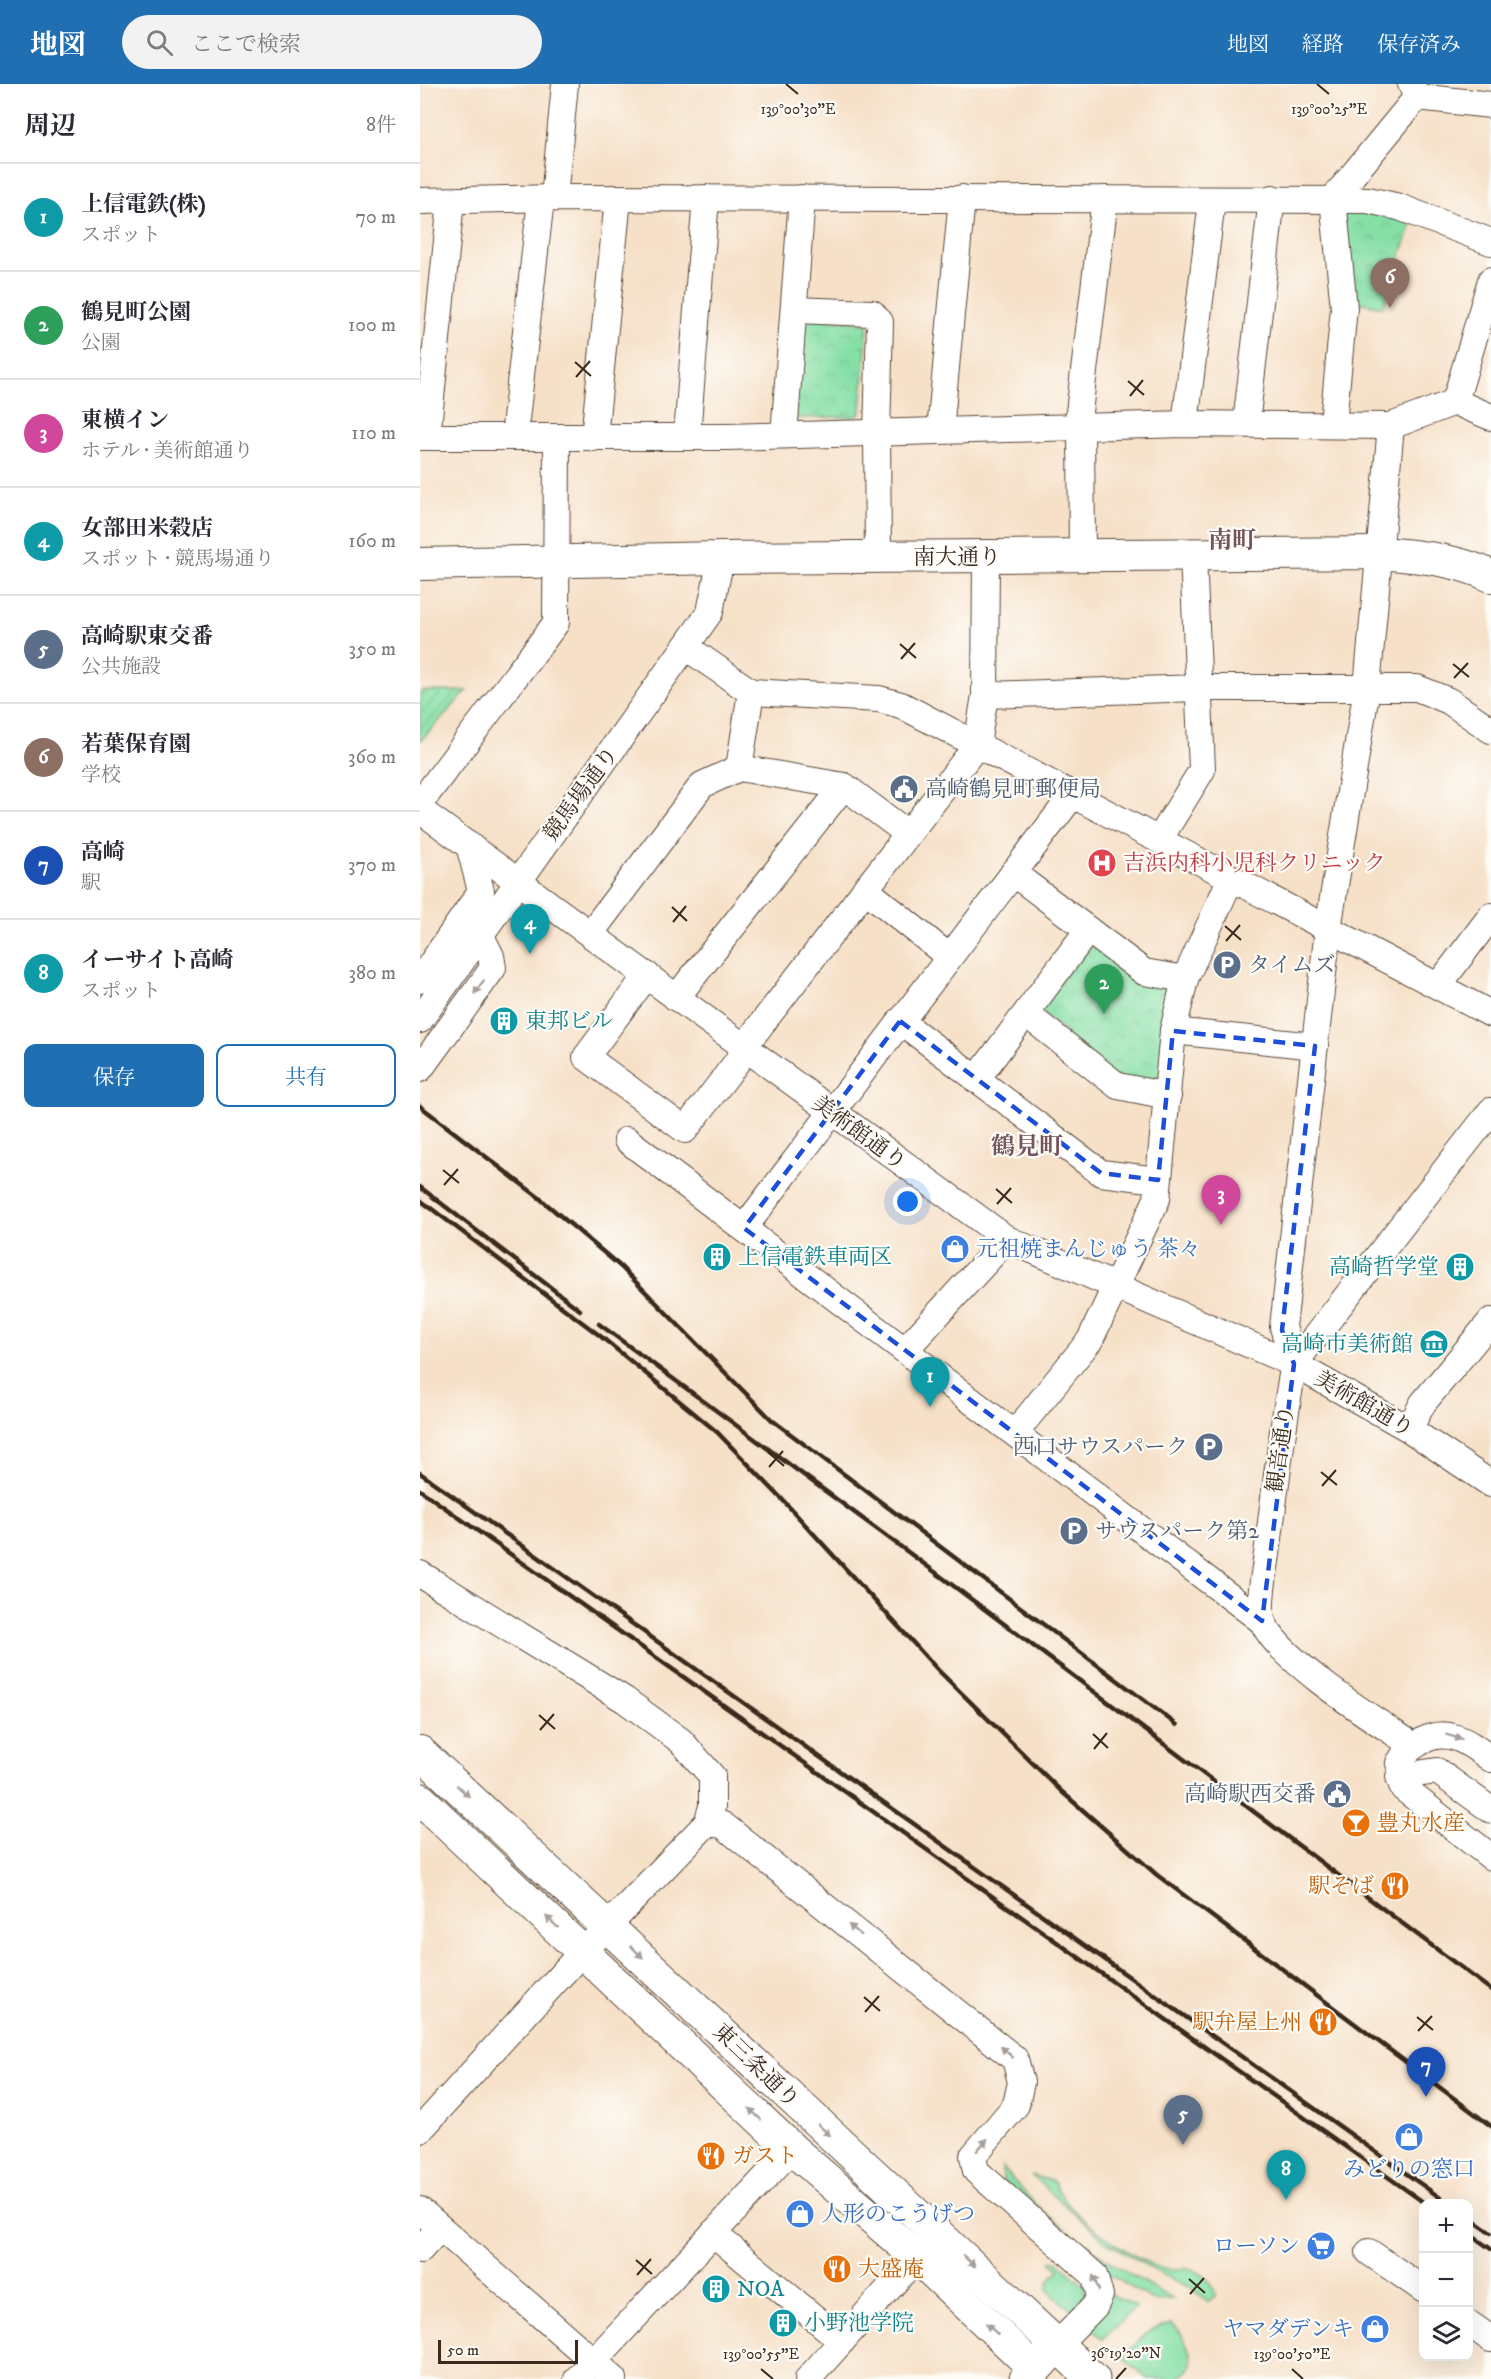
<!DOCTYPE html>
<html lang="ja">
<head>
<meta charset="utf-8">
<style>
  :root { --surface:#fff; --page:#f2f2f3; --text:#2b2b33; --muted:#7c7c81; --line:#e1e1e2; --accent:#1f6fb2 }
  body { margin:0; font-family:"IM FELL DW Pica","Noto Serif JP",serif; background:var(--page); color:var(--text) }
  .controls { position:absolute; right:18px; bottom:18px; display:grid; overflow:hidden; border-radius:12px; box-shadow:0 6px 24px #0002 }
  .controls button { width:54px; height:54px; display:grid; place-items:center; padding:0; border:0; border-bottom:2px solid var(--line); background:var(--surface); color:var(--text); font:30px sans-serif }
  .scale { position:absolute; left:18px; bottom:15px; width:140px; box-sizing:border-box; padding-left:6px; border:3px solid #3b2a1e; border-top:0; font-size:16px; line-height:21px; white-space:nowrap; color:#3b2a1e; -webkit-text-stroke:4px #fdfcf7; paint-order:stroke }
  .you { position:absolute; left:488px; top:1118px; width:21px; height:21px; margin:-15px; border:4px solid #fff; border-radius:50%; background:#1a73e8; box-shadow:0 0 0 9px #1a73e833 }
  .badge { display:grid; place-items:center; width:39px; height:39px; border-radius:50%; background:var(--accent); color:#fff; font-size:20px; font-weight:700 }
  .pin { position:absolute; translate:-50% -50px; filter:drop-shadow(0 2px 3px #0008) }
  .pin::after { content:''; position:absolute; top:32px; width:21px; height:18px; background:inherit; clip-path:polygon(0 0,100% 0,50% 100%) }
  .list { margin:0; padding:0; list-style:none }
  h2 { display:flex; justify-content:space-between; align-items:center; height:78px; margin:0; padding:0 24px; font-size:26px }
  h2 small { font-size:20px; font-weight:400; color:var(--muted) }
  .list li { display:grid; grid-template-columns:39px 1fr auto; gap:18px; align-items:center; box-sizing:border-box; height:108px; padding:0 24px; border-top:2px solid var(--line) }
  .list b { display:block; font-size:22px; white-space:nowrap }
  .list p { margin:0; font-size:20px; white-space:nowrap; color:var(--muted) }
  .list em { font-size:20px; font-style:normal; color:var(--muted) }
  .actions { display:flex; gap:12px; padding:18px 24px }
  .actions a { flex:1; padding:14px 0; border:2px solid var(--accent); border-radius:12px; text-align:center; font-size:21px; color:var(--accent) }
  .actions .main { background:var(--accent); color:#fff }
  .icon { flex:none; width:33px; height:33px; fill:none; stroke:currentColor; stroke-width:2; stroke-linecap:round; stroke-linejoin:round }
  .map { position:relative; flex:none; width:1071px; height:2295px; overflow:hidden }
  header { display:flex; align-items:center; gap:36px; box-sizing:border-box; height:84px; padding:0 30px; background:var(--accent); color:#fff }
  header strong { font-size:28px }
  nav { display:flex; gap:33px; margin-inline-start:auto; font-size:21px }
  .search { width:420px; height:54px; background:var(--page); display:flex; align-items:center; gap:15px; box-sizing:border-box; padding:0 21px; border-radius:33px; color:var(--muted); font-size:22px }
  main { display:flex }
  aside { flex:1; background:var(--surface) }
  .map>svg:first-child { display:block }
  .grass { fill:#85dfa6; stroke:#608462; stroke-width:1.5 }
  .park { fill:url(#park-crowns); stroke:#608462; stroke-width:1.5 }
  .garden { fill:url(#garden-furrows); stroke:#608462; stroke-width:1.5 }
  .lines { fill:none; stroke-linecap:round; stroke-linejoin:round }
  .minor-casing { stroke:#574537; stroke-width:28 }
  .major-casing { stroke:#574537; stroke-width:34 }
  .highway-casing { stroke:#574537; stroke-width:35 }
  .minor { stroke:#fff; stroke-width:26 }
  .major { stroke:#fff; stroke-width:32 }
  .highway { stroke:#fff; stroke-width:33 }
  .rail { stroke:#3b2a1e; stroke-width:4.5 }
  .oneway { fill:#a79f9a }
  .marked { fill:none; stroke:#1d4ed8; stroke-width:4.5; stroke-dasharray:12 8; stroke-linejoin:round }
  .ticks { fill:none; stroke:#3b2a1e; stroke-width:2 }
  .labels { text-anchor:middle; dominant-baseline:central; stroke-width:4.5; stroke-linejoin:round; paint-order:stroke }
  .street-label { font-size:22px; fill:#3b2a1e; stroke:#fdfcf7 }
  .service-label { font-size:22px; fill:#4e5e75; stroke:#fdfcf7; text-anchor:start }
  .health-label { font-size:22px; fill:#be3a42; stroke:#fdfcf7; text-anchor:start }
  .culture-label { font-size:22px; fill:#0d838f; stroke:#fdfcf7; text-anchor:start }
  .shop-label { font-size:22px; fill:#366cbe; stroke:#fdfcf7; text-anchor:start }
  .food-label { font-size:22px; fill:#c56008; stroke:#fdfcf7; text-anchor:start }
  .neighbourhood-label { font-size:24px; font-weight:bold; fill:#74545e; stroke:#fdfcf7 }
  .ticks-label { font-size:15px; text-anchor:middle; fill:#3b2a1e; stroke:#fdfcf7; stroke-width:4.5; stroke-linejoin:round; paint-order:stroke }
</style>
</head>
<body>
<header>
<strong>地図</strong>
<div class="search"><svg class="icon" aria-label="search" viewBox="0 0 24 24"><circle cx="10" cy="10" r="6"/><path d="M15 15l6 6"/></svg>ここで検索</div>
<nav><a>地図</a><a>経路</a><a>保存済み</a></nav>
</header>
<main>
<aside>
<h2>周辺<small>8件</small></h2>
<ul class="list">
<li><span class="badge" style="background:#0f9aa8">1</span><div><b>上信電鉄(株)</b><p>スポット</p></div><em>70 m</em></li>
<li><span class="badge" style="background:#2e9e5b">2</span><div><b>鶴見町公園</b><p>公園</p></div><em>100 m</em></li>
<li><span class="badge" style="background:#d1479c">3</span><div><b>東横イン</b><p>ホテル · 美術館通り</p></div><em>110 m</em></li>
<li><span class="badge" style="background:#0f9aa8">4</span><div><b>女部田米穀店</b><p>スポット · 競馬場通り</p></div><em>160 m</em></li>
<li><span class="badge" style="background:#5c6f8a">5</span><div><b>高崎駅東交番</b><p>公共施設</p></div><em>350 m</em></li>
<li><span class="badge" style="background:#8d6e63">6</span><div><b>若葉保育園</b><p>学校</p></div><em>360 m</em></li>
<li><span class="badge" style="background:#1a4fb4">7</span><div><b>高崎</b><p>駅</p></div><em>370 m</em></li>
<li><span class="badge" style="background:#0f9aa8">8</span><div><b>イーサイト高崎</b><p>スポット</p></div><em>380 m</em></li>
</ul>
<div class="actions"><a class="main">保存</a><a>共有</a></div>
</aside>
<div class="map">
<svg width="1071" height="2295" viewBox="0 0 1071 2295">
  <defs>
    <pattern id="park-crowns" width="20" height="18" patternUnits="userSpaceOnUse" patternTransform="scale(1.5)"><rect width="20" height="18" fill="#85dfa6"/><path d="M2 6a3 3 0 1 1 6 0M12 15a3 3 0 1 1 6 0" fill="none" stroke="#74c08e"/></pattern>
    <pattern id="garden-furrows" width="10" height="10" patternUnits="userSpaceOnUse" patternTransform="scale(1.5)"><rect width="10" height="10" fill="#85dfa6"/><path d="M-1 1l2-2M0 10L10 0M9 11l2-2" fill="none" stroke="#74c08e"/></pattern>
  </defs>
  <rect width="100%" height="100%" fill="#fdfcf7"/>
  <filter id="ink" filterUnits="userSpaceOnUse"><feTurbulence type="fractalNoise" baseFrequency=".0167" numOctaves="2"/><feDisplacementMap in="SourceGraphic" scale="12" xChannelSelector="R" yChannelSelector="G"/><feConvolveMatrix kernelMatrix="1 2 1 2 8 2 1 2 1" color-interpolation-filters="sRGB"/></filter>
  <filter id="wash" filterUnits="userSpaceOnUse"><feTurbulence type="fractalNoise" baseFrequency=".008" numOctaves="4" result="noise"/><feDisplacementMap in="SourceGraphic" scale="24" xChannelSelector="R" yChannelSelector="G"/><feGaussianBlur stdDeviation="1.35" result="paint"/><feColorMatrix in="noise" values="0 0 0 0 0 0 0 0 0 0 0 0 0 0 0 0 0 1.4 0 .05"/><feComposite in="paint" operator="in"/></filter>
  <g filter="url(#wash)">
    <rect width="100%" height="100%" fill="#f6e0c7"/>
    <g class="grass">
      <path d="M582 2082C626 2140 690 2180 753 2215L734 2217 683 2187 583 2097Z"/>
      <path d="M611 2091 635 2098C642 2128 712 2174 741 2184 751 2188 763 2182 772 2185 784 2190 795 2200 795 2212L787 2218 771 2204 741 2190 685 2157Z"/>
      <path d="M637 2177 665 2202 666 2214 656 2230 628 2207V2198L639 2186 630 2178Z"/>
      <path d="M687 2208 716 2223 682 2255 669 2243Z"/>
      <path d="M752 2240C762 2246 776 2274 769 2285 767 2288 761 2292 758 2295H727L704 2274C718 2257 729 2242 752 2240Z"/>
    </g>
    <g class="park">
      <path d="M946 124 992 139 963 223 926 216 918 125Z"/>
      <path d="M377 232 448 239 441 328 435 333 369 334Z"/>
      <path d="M675 863 741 900 751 910 741 994 734 1000 697 995 619 926 665 865Z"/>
    </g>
    <path class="garden" d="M0 607H47L0 657Z"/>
  </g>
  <g filter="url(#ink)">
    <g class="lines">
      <g class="minor-casing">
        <g id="minor">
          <path d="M997 13 1071 21"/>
          <path d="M134 114 145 0"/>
          <path d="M0 117 134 114 948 116 979 123 1071 158"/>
          <path d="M374 226 452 229 460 238 457 350 458 473"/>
          <path d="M1035 318 1071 196"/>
          <path d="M913 339 924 224 913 115 997 13 991 0"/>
          <path d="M765 340 792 117"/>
          <path d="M826 340 852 114"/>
          <path d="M520 347 542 114"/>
          <path d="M267 351 286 114"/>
          <path d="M364 351 382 114"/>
          <path d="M0 353H308L765 340 971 342 1035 318 1071 333"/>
          <path d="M7 353 31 117"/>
          <path d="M94 353 121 115"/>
          <path d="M174 354 198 115"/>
          <path d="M662 471 661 344 659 328 685 115"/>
          <path d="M266 563 331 608 459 615 481 621 1071 930"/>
          <path d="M565 611 779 604H997L1029 617 1071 646"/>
          <path d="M319 684 331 608"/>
          <path d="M0 719 136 539 137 354"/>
          <path d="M0 726 587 1155 874 1280 989 1345 1071 1400"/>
          <path d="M739 756 782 686 773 470"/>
          <path d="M593 789 724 888 765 895"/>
          <path d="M445 805 529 873"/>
          <path d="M170 850 282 701 319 684 424 702 487 749"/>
          <path d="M227 891 166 973 265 1046 326 966"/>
          <path d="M0 896 61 807 49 761"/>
          <path d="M1018 902 1071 832"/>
          <path d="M256 914 424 702"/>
          <path d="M606 930 698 1002 748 1012"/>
          <path d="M0 936 290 528 301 474"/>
          <path d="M480 937 681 1089 738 1096"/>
          <path d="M753 947 895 962"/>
          <path d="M323 964 557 661 565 611 566 473"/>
          <path d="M0 985 73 884 71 872 61 852"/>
          <path d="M556 996 668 846"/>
          <path d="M207 1056 842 1537"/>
          <path d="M324 1144 652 712"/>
          <path d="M485 1266 587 1155"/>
          <path d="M874 1280 863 1243 908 845 947 603 971 342"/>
          <path d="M989 1345 1003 1319 1071 1237"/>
          <path d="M595 1349 670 1256 737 1115 753 947 765 895 811 794"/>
          <path d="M0 1490 205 1616 261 1657 292 1692V1723L287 1739 152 1879 0 2046"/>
          <path d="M994 1662C958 1638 858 1576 843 1538 837 1524 845 1486 847 1470 855 1407 862 1343 874 1280L1071 1027"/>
          <path d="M1071 1675C1048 1658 1026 1641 999 1659 989 1664 984 1670 979 1679L984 1687 990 1691 1017 1687 1071 1726"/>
          <path d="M983 1685 979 1693 983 1704 1071 1773"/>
          <path d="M287 1739 303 1741 595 1975 601 1998 596 2021 553 2072 556 2087 674 2191 680 2211 675 2222 637 2261"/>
          <path d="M0 2126 194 2295"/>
          <path d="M293 2149 422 2257"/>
          <path d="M0 2166 20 2144"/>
          <path d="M949 2168 1004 2206"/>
          <path d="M1048 2239 1071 2255"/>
          <path d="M157 2295 372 2065"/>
          <path d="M388 2295 497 2173"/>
        </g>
      </g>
      <g class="major-casing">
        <g id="major">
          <path d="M0 480 301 474 959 469C998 472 1035 475 1071 492"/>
          <path d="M0 1668 637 2261"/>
          <path d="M0 1715 372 2065 497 2173 615 2285"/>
        </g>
      </g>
      <g class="highway-casing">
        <path id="highway" d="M606 2295 637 2261 673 2295"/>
      </g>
      <use href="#minor" class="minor"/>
      <use href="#major" class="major"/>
      <use href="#highway" class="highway"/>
      <g class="rail">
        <path d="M0 1022 117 1112 201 1183 352 1336 757 1641"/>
        <path d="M0 1103 160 1226"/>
        <path d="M0 1116 179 1251 297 1348 360 1413 518 1586 641 1707 737 1791 1071 2042"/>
        <path d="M179 1240 519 1491 1071 1906"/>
        <path d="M0 1389 1029 2120"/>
        <path d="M0 1406 1006 2120"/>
        <path d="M1048 2133 1071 2149"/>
        <path d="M1048 2149 1071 2165"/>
      </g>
    </g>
    <defs><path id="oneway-solid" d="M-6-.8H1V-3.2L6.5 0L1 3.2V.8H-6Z" transform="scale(1.5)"/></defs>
    <g class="oneway">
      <use href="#oneway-solid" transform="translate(59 903) rotate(126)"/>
      <use href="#oneway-solid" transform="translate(1034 1653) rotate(17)"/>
      <use href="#oneway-solid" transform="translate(43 1707) rotate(42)"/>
      <use href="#oneway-solid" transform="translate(132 1838) rotate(-137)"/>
      <use href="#oneway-solid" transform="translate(435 1846) rotate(-141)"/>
      <use href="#oneway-solid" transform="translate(217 1868) rotate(44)"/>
      <use href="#oneway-solid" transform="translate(587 1968) rotate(-138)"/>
      <use href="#oneway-solid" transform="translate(335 2030) rotate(-137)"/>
      <use href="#oneway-solid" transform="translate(404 2046) rotate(42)"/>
      <use href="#oneway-solid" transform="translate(562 2061) rotate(-49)"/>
      <use href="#oneway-solid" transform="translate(549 2177) rotate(42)"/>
      <use href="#oneway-solid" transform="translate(676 2199) rotate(-112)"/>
      <use href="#oneway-solid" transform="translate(572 2245) rotate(-136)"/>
    </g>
  </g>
  <path class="marked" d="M480 937 681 1089 738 1096 753 947 895 962 862 1246 874 1280 842 1537 324 1144Z"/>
  <path class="ticks" d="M366 0 378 10M897 0 909 10M155 278 171 292M156 293 170 277M708 297 724 311M710 312 723 296M480 560 496 574M481 575 495 559M1033 580 1049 593M1034 594 1048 579M252 823 267 837M253 838 266 822M805 842 821 856M806 857 820 841M23 1086 39 1099M24 1101 38 1085M576 1105 592 1119M577 1120 591 1104M348 1368 364 1382M349 1383 363 1367M901 1388 917 1401M902 1402 916 1386M119 1631 135 1645M120 1646 134 1630M673 1650 688 1664M674 1665 687 1649M444 1913 460 1927M445 1928 459 1912M997 1933 1013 1946M998 1947 1012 1932M216 2176 232 2190M217 2191 231 2175M769 2195 785 2209M770 2210 784 2194M341 2285 353 2295M872 2285 883 2295M696 2295 706 2284"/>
  <defs>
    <g id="civic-disc" transform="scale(1.5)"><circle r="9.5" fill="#5c6f8a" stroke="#fdfcf7"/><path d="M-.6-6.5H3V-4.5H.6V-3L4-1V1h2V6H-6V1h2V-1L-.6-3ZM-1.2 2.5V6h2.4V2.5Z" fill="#fff"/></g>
    <g id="hospital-disc" transform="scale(1.5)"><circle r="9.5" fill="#e0444e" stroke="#fdfcf7"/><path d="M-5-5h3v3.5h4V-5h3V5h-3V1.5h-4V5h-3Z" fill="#fff"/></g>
    <g id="parking-disc" transform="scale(1.5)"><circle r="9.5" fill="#5c6f8a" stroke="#fdfcf7"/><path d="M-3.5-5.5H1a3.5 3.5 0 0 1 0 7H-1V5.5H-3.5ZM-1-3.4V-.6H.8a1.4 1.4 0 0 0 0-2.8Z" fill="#fff"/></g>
    <g id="building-disc" transform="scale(1.5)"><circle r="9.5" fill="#0f9aa8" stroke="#fdfcf7"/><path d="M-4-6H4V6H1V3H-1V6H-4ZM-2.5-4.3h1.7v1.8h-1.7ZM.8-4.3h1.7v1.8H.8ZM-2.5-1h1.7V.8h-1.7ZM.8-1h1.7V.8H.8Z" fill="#fff"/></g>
    <g id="shop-disc" transform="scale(1.5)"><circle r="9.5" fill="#3f7fe0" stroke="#fdfcf7"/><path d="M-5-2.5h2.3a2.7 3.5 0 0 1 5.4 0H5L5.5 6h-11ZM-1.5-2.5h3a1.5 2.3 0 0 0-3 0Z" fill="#fff"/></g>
    <g id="museum-disc" transform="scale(1.5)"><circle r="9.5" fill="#0f9aa8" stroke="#fdfcf7"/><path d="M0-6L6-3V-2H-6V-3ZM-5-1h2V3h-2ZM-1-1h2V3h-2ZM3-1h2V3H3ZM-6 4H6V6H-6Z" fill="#fff"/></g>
    <g id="bar-disc" transform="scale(1.5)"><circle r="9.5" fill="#e8710a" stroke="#fdfcf7"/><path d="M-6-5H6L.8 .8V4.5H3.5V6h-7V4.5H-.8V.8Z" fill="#fff"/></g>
    <g id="restaurant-disc" transform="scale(1.5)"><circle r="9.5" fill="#e8710a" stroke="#fdfcf7"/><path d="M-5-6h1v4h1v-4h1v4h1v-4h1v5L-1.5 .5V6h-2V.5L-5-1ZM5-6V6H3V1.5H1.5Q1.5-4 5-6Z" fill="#fff"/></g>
    <g id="supermarket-disc" transform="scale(1.5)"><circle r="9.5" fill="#3f7fe0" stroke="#fdfcf7"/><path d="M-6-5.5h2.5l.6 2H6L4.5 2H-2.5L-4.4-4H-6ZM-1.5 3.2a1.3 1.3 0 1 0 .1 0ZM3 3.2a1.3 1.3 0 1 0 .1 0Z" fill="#fff"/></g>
  </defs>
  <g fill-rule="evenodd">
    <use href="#civic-disc" x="484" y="705"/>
    <use href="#hospital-disc" x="682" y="779"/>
    <use href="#parking-disc" x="807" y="881"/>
    <use href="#building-disc" x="84" y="937"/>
    <use href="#shop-disc" x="535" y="1165"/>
    <use href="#building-disc" x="297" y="1173"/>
    <use href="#building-disc" x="1040" y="1183"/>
    <use href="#museum-disc" x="1014" y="1260"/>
    <use href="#parking-disc" x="789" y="1363"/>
    <use href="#parking-disc" x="654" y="1447"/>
    <use href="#civic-disc" x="917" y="1710"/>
    <use href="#bar-disc" x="936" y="1739"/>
    <use href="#restaurant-disc" x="975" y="1802"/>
    <use href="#restaurant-disc" x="903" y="1938"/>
    <use href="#shop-disc" x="989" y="2053"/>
    <use href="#restaurant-disc" x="291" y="2072"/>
    <use href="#shop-disc" x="380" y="2130"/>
    <use href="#supermarket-disc" x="901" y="2162"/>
    <use href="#restaurant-disc" x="417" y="2185"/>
    <use href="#building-disc" x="296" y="2205"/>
    <use href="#building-disc" x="363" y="2239"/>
    <use href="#shop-disc" x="955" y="2245"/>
  </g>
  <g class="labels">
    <g class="street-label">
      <text x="537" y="473">南大通り</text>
      <text transform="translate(161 710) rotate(-54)">競馬場通り</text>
      <text transform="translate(439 1049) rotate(36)">美術館通り</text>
      <text transform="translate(944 1320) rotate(30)">美術館通り</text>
      <text transform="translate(861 1365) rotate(-82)">観音通り</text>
      <text transform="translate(336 1982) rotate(44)">東三条通り</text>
    </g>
    <g class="service-label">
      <text x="505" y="705">高崎鶴見町郵便局</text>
      <text x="828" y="881">タイムズ</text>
      <text x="768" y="1363" text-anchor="end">西口サウスパーク</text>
      <text x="675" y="1447">サウスパーク第2</text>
      <text x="896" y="1710" text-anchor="end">高崎駅西交番</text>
    </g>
    <g class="health-label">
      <text x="703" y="779">吉浜内科小児科クリニック</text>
    </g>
    <g class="culture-label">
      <text x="105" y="937">東邦ビル</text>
      <text x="318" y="1173">上信電鉄車両区</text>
      <text x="1019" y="1183" text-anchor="end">高崎哲学堂</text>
      <text x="993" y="1260" text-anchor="end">高崎市美術館</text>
      <text x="317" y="2205">NOA</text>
      <text x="384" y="2239">小野池学院</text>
    </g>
    <g class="shop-label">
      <text x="556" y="1165">元祖焼まんじゅう 茶々</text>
      <text x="989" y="2085" text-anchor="middle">みどりの窓口</text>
      <text x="401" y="2130">人形のこうげつ</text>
      <text x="880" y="2162" text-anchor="end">ローソン</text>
      <text x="934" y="2245" text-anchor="end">ヤマダデンキ</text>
    </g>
    <g class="food-label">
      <text x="957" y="1739">豊丸水産</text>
      <text x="954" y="1802" text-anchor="end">駅そば</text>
      <text x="882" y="1938" text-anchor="end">駅弁屋上州</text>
      <text x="312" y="2072">ガスト</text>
      <text x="438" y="2185">大盛庵</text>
    </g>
    <g class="neighbourhood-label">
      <text x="812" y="457">南町</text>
      <text x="607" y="1063">鶴見町</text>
    </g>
  </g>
  <g class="ticks-label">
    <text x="378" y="30">139°00'30"E</text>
    <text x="909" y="30">139°00'25"E</text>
    <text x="706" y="2274">36°19'20"N</text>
    <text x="341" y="2275">139°00'55"E</text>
    <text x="872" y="2275">139°00'50"E</text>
  </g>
</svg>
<div class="controls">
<button>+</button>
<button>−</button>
<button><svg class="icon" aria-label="layers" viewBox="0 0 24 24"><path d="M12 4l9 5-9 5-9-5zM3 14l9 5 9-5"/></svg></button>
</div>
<div class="scale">50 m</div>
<div class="you"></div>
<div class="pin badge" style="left:510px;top:1323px;background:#0f9aa8">1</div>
<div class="pin badge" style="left:684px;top:930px;background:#2e9e5b">2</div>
<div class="pin badge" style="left:801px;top:1141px;background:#d1479c">3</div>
<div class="pin badge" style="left:110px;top:870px;background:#0f9aa8">4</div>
<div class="pin badge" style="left:763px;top:2061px;background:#5c6f8a">5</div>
<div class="pin badge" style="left:970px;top:224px;background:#8d6e63">6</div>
<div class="pin badge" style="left:1006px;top:2013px;background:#1a4fb4">7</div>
<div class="pin badge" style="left:866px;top:2116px;background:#0f9aa8">8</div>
</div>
</main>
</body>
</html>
